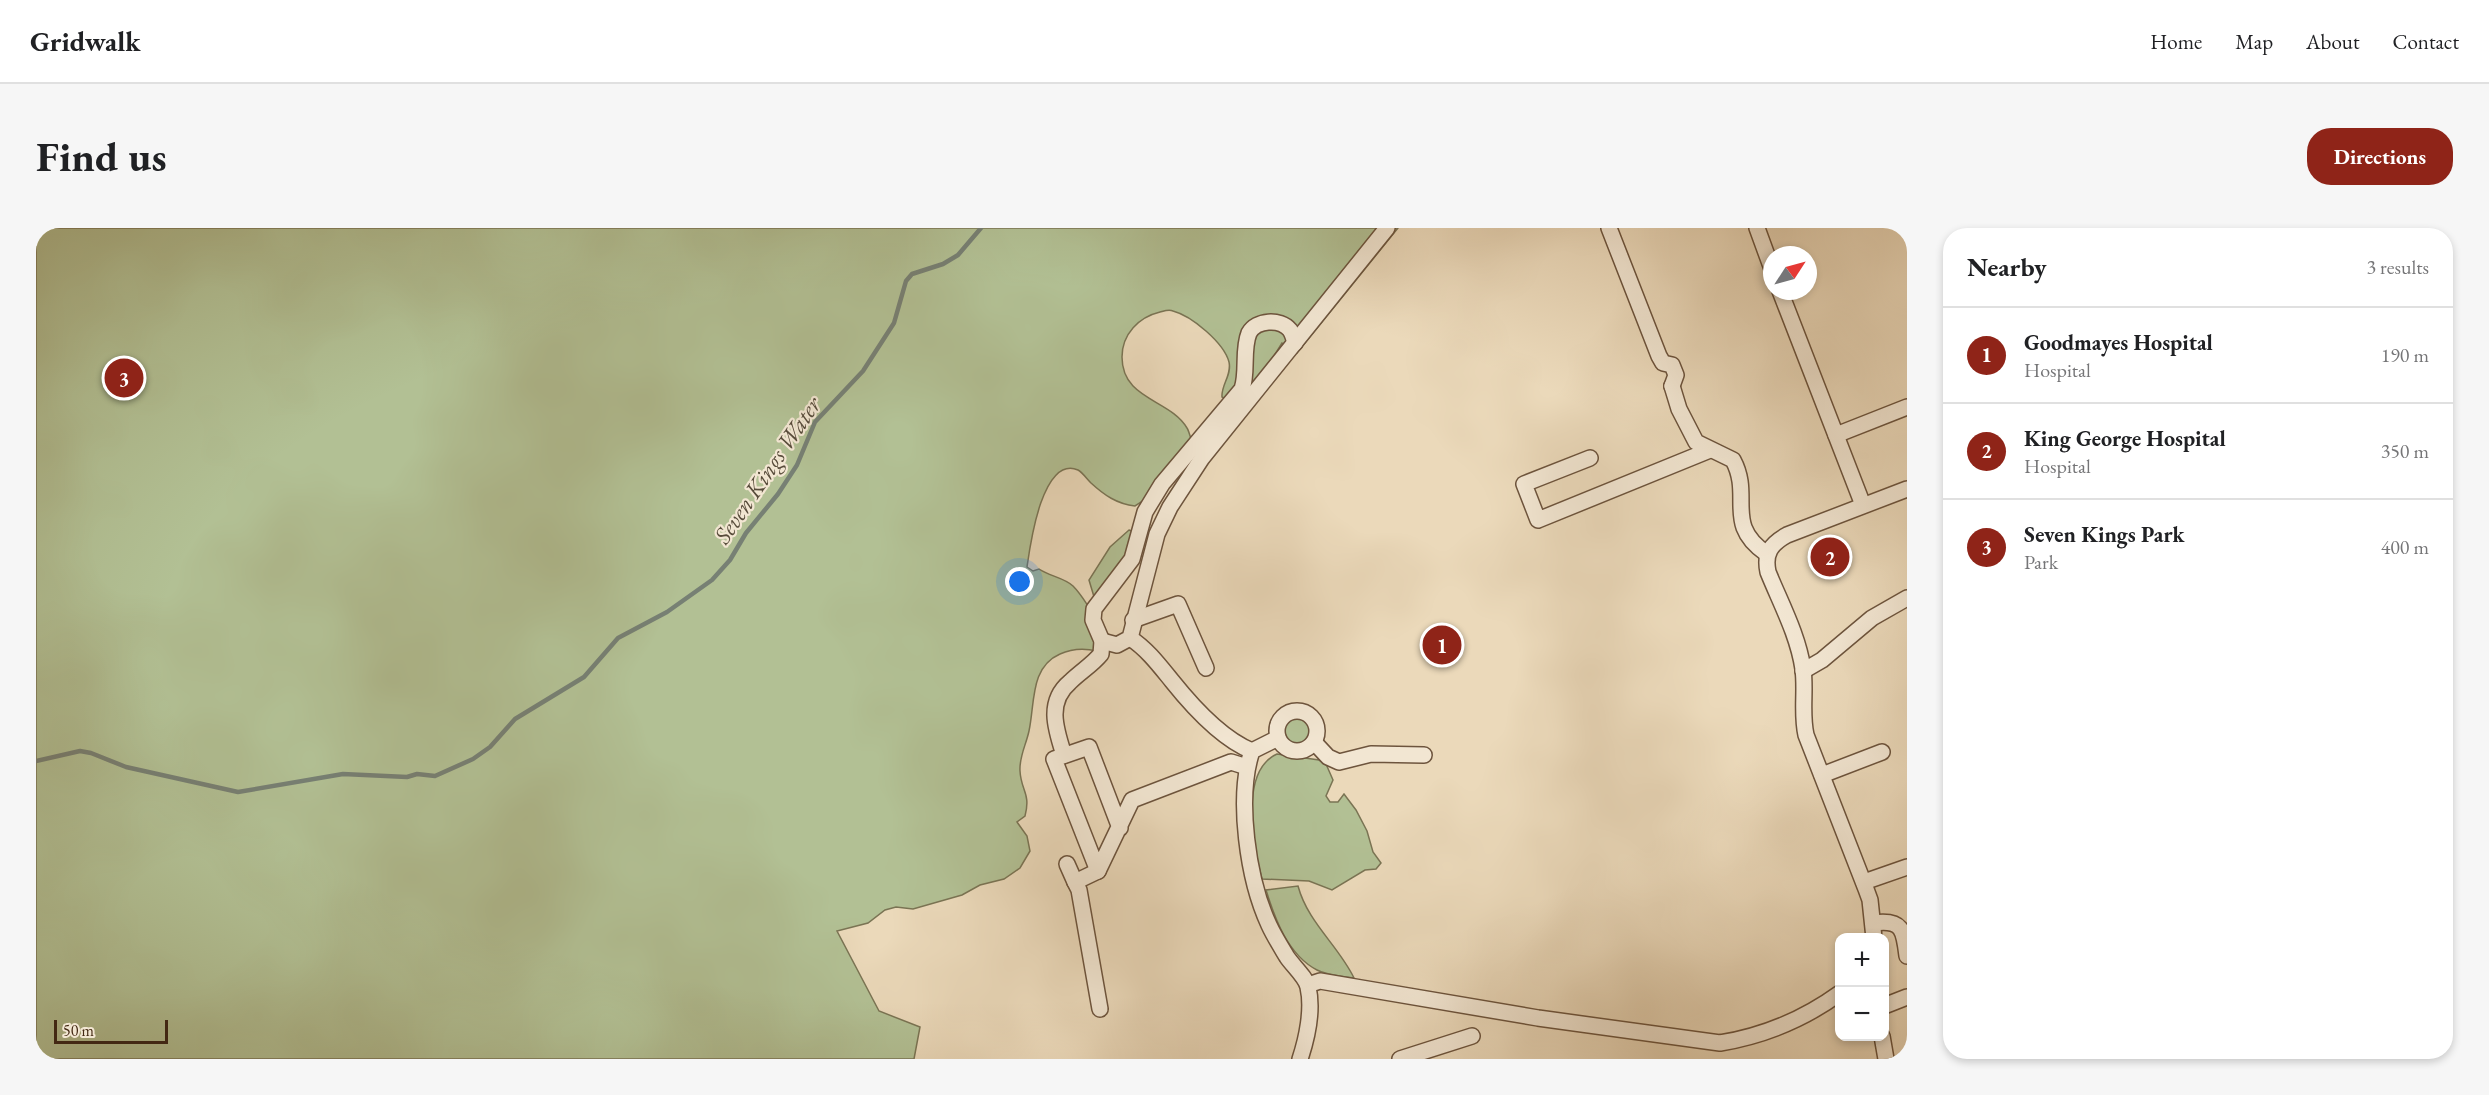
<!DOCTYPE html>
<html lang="en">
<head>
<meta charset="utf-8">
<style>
  :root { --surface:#fff; --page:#f6f6f6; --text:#202124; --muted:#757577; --line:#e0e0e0; --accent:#8f2418 }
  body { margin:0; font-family:"EB Garamond",serif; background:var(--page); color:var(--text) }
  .controls { position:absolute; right:18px; bottom:18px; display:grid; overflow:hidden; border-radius:12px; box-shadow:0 3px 9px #0003 }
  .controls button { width:54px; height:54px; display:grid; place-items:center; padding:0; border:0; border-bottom:2px solid var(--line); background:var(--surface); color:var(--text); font:30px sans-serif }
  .compass { position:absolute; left:1727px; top:18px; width:54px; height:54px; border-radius:50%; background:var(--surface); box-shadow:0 3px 9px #0003; rotate:54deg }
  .scale { position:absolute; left:18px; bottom:15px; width:114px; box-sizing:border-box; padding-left:6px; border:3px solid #432813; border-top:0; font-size:16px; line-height:21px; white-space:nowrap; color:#432813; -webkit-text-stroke:4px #f2e6d2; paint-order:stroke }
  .you { position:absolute; left:984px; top:354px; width:21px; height:21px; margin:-15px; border:4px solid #fff; border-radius:50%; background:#1a73e8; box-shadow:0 0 0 9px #1a73e833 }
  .badge { display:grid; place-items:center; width:39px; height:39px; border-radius:50%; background:var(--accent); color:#fff; font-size:20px; font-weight:700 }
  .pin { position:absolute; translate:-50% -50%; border:3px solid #fff; box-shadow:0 2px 6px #0006 }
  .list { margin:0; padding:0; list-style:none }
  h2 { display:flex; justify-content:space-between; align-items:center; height:78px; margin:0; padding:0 24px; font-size:26px }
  h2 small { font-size:20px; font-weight:400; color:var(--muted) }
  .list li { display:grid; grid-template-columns:39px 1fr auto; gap:18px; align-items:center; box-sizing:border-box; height:96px; padding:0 24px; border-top:2px solid var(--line) }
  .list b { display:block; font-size:22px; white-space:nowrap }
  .list p { margin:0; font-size:20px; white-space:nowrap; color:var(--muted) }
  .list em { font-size:20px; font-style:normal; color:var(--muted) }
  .map { position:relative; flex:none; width:1871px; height:831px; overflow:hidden; border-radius:24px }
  header { display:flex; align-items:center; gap:36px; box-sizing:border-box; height:84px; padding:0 30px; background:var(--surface); border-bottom:2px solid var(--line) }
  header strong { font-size:28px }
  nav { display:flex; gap:33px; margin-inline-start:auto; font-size:21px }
  .intro { display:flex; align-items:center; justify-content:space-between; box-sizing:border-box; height:144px; padding:0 36px }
  h1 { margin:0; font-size:42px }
  .button { padding:15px 27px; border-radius:24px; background:var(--accent); color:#fff; font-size:21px; font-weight:700 }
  main { display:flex; gap:36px; padding:0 36px }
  aside { flex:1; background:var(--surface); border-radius:24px; box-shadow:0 3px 9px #0003 }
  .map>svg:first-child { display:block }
  .green { fill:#b2c094; stroke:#7a7454; stroke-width:1.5 }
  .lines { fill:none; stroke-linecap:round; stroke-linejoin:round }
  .stream { stroke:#778074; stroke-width:4.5 }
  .minor-casing { stroke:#6d543d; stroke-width:18 }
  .minor { stroke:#f2e6d2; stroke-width:15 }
  .labels { text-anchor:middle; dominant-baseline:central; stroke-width:4.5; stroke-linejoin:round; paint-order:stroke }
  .water-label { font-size:24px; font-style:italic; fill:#584c3b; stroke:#f2e6d2 }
</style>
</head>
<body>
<header>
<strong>Gridwalk</strong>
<nav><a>Home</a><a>Map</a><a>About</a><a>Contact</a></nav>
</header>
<div class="intro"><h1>Find us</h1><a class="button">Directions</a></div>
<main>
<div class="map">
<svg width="1871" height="831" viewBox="0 0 1871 831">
  <rect width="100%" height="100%" fill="#ebd9ba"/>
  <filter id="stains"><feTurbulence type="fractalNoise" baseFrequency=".00333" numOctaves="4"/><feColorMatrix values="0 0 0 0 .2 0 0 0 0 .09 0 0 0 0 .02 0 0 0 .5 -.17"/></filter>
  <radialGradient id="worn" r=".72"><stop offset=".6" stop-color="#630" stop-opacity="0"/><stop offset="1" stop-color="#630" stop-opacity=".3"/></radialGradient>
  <g class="green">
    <path d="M0 0H1362L1261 125 1246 115C1232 139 1217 159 1191 172L1186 169C1185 157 1196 147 1193 134 1188 115 1156 88 1137 83 1133 81 1128 83 1124 84 1103 89 1086 106 1086 129 1086 172 1134 171 1151 200 1153 203 1154 209 1156 213L1113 269 1099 278C1081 276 1068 267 1055 255 1051 251 1046 244 1042 242 1006 227 994 318 991 339L997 343 1003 341C1013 348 1029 350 1037 358 1048 369 1053 382 1063 392L1061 423C1048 420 1037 420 1024 426 994 439 999 475 993 503 990 517 983 529 984 543 985 563 995 565 989 588L981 594 991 608 994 623 984 640 968 651 944 657 926 667 877 681 860 679 849 682 832 695 801 703 843 783 884 799 878 831H0Z"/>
    <path d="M1093 302 1098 304 1093 327 1059 372 1053 352 1074 319Z"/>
    <circle cx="1261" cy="503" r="14"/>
    <path d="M1241 526 1283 532 1290 536 1297 552 1290 568 1294 574H1302L1308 566 1320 582 1331 603 1337 624 1345 635 1340 641 1329 642 1296 662 1273 653 1226 651C1217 619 1203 543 1241 526Z"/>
    <path d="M1262 658C1272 695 1302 717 1318 750 1306 748 1292 748 1281 742 1252 727 1239 691 1230 662Z"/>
  </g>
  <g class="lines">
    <path class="stream" d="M0 533 44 523 55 525 90 539 202 564 307 546 371 549 381 546 399 548 437 531 454 519 479 491 548 449 582 410 631 384 676 352 694 332 710 305 742 266 761 237 779 194 827 143 858 95 870 53 876 46 907 36 922 27 945 0"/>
    <g class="minor-casing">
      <g id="minor">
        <path d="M1573 0 1623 128 1627 135 1636 137 1640 147 1636 158"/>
        <path d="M1721 0 1736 41"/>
        <path d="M1744 63 1827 277"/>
        <path d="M1636 158 1643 181 1660 214 1697 232C1717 269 1687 296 1731 326"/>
        <path d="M1800 207 1871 179"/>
        <path d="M1554 230 1488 256 1502 292 1674 222"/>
        <path d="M1097 392 1142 376 1170 440"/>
        <path d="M1094 410C1111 421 1123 437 1136 453 1156 478 1186 511 1216 523"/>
        <path d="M1066 413 1081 417 1094 410 1121 306 1134 279 1166 230 1351 0"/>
        <path d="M1767 443 1786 432 1836 390 1871 370"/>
        <circle cx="1261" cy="503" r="20"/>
        <path d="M1242 510 1216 523C1200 570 1212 652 1233 697 1238 708 1245 719 1251 729 1257 738 1270 749 1272 759 1277 781 1271 810 1264 831"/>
        <path d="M1278 514 1292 529 1303 534 1335 526 1388 527"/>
        <path d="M1028 527C1020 502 1010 474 1034 454 1044 444 1056 437 1065 426L1066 413 1057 392 1058 381 1096 331 1109 284 1126 256 1206 161C1212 144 1206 122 1213 105 1220 92 1244 90 1254 102 1256 105 1258 111 1259 115"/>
        <path d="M1786 547 1846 524"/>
        <path d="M1084 600 1053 519 1018 531 1062 643 1096 572 1195 534 1211 539"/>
        <path d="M1031 636 1039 654"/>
        <path d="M1062 643 1039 654 1043 662 1064 781"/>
        <path d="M1828 654 1871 639"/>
        <path d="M1838 695C1867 691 1868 703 1871 728"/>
        <path d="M1838 710 1834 672 1830 661 1770 507C1765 485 1770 463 1767 441 1762 407 1745 376 1732 344 1728 325 1735 316 1751 307L1871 261"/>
        <path d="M1272 757 1284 753 1502 790 1684 815C1727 808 1768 791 1804 765"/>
        <path d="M1848 778 1871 769"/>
        <path d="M1846 808 1850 831"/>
        <path d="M1364 831 1436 808"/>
      </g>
    </g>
    <use href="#minor" class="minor"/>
  </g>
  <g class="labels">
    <g class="water-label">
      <text transform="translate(731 242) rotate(-56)">Seven Kings Water</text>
    </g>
  </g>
  <rect width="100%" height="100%" filter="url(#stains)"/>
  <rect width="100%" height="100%" fill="url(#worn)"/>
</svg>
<div class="controls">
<button>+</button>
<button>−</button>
</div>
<svg class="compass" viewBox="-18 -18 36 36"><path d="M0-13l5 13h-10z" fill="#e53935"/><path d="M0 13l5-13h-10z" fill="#757577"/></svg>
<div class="scale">50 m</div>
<div class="you"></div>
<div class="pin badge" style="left:1406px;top:417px">1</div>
<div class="pin badge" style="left:1794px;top:329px">2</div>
<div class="pin badge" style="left:88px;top:150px">3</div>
</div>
<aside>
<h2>Nearby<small>3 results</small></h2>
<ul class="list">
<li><span class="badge">1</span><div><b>Goodmayes Hospital</b><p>Hospital</p></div><em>190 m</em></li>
<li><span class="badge">2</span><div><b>King George Hospital</b><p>Hospital</p></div><em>350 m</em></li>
<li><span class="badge">3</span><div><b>Seven Kings Park</b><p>Park</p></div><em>400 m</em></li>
</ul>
</aside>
</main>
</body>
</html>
